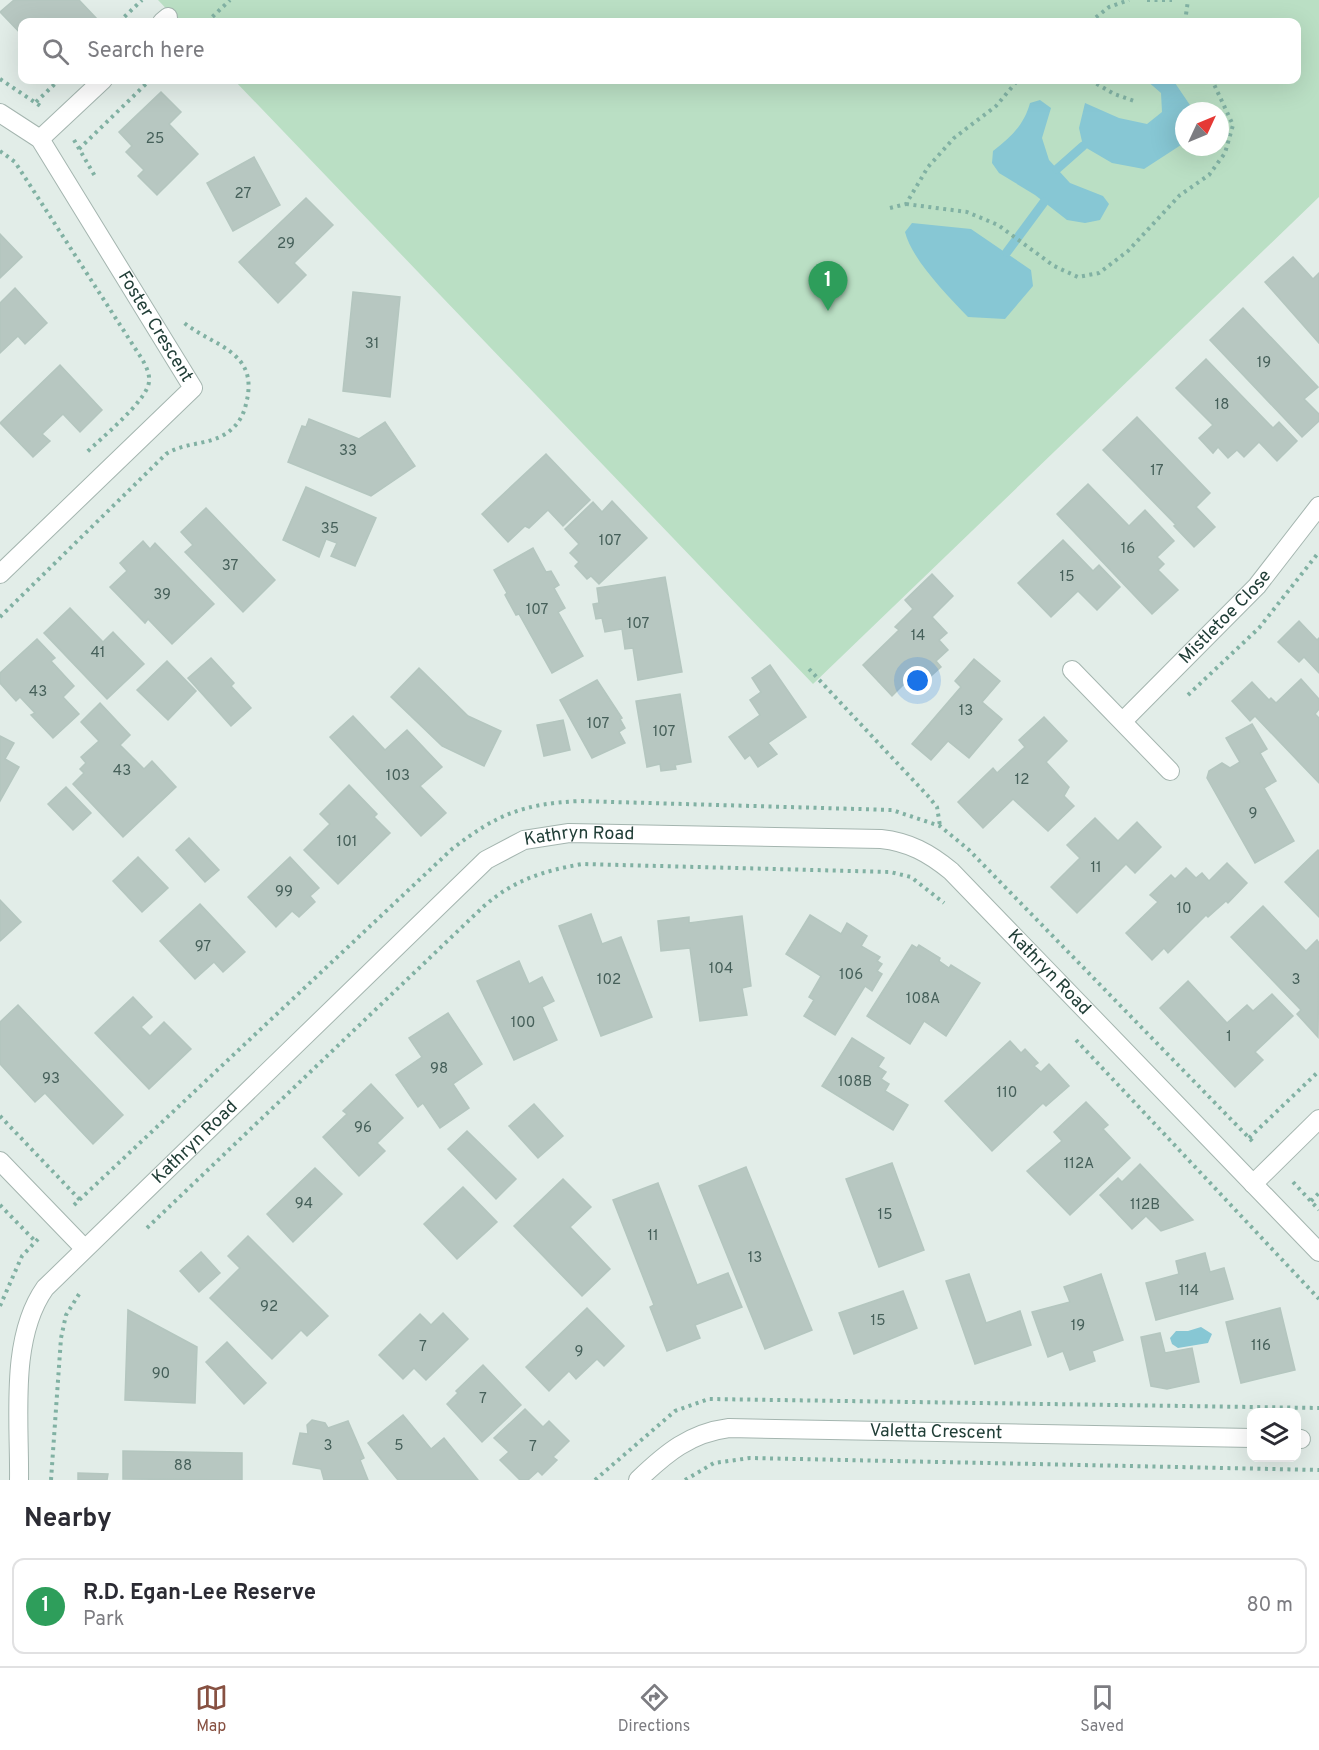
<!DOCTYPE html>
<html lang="en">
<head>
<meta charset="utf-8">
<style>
  :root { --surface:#fff; --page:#f2f2f3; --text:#2b2b33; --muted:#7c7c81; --line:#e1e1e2; --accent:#875142 }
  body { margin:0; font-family:Overpass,sans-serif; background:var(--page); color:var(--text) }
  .controls { position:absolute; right:18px; bottom:18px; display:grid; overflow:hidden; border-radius:12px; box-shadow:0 6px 24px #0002 }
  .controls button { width:54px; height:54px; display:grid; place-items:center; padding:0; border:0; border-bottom:2px solid var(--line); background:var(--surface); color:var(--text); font:30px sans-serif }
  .compass { position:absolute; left:1175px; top:102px; width:54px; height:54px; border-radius:50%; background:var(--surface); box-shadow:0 6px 24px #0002; rotate:46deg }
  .you { position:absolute; left:918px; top:681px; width:21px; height:21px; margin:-15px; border:4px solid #fff; border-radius:50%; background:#1a73e8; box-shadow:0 0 0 9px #1a73e833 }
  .badge { display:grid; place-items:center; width:39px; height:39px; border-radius:50%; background:var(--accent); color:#fff; font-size:20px; font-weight:700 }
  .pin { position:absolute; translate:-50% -50px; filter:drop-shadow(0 2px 3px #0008) }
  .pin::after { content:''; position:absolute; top:32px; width:21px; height:18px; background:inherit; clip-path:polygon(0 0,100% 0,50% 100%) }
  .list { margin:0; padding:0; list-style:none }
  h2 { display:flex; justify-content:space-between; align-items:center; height:78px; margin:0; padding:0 24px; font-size:26px }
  h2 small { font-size:20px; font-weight:400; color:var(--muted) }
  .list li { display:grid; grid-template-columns:39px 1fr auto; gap:18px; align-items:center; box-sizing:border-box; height:96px; margin:0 12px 12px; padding:0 12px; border:2px solid var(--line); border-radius:12px }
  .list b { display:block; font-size:22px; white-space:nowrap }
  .list p { margin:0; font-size:20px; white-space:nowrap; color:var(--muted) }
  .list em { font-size:20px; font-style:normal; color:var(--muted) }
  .icon { flex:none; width:33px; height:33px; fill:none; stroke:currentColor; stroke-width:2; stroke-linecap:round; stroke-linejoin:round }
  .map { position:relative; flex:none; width:1319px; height:1480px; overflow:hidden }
  .search { position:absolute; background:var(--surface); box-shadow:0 6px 24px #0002; left:18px; right:18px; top:18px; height:66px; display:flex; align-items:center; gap:15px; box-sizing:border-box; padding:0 21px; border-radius:12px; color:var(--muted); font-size:22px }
  .sheet { height:186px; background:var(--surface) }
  nav { display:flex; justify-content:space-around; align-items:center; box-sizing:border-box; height:84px; border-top:2px solid var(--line); background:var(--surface); font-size:16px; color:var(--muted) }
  nav a { display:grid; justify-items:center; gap:3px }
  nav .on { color:var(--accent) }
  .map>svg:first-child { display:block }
  .green { fill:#badfc4; fill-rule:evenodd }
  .water { fill:#87c7d4 }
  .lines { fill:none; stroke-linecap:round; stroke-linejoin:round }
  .stream { stroke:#87c7d4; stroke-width:9 }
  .building { fill:#b7c7c1; stroke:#b4c6bf; stroke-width:1.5 }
  .minor-casing { stroke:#a4b5af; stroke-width:20 }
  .path { stroke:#81b1a3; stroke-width:4; stroke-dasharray:3 4.5; stroke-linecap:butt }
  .minor { stroke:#fff; stroke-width:18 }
  .labels { text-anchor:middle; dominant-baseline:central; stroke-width:4.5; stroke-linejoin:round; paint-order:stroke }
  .number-label { font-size:15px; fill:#46605a }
  .street-label { font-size:18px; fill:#213e37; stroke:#f2f9f6 }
</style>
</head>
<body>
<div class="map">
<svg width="1319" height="1480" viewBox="0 0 1319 1480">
  <rect width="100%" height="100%" fill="#e2ede8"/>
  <path class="green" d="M158 0H1319V197L813 684 234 80H1296V22H179ZM1184 111H1220V147H1184Z"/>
  <g class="water">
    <path d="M1146 80H1173L1194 111H1184V143L1144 169 1112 163 1083 146 1079 128 1085 103 1119 118 1147 124 1162 112 1161 93Z"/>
    <path d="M1040 100 1051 108 1042 138 1049 160 1070 183 1103 196 1109 204 1100 220 1085 223 1067 220 1035 195 999 173 992 163 993 151C1011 137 1024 125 1030 103Z"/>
    <path d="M912 223 971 229 1031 270 1033 286 1005 319 968 317C948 296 912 260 905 232Z"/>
    <path d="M1201 1327 1212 1334 1208 1343 1178 1348 1172 1344 1170 1338 1176 1331H1188Z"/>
  </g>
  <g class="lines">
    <g class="stream">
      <path d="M1057 169 1083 146"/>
      <path d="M1007 252 1044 202"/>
    </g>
  </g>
  <g class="building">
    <path d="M14 0H79L97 19 94 22H22V35L0 12Z"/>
    <path d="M161 92 181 112 169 124 198 154 157 195 138 176 144 170 126 152 132 146 119 132Z"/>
    <path d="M254 157 280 205 233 231 207 183Z"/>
    <path d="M306 198 333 225 294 263 306 275 278 303 239 262Z"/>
    <path d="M0 234 22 257 0 278Z"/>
    <path d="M1293 257 1313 279 1319 273V343L1265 282Z"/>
    <path d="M15 288 47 323 25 344 18 336 0 353V303Z"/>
    <path d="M353 292 400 297 390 397 343 391Z"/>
    <path d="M1243 308 1318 387 1304 399 1319 414V421L1302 437 1210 340Z"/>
    <path d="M1206 359 1273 428 1279 422 1297 441 1277 461 1259 442 1244 457 1237 450 1228 458 1218 447 1213 453 1199 438 1213 425 1176 388Z"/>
    <path d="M60 365 102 410 80 432 63 414 42 434 50 441 33 457 0 423Z"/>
    <path d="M1137 417 1210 493 1196 507 1215 527 1194 547 1174 526 1176 525 1103 450Z"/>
    <path d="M309 419 359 439 385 422 415 466 371 496 288 462 302 426 306 427Z"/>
    <path d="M546 454 590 500 563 526 548 510 529 528 525 526 508 542 482 514Z"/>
    <path d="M1088 484 1129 526 1145 510 1174 541 1157 557 1164 564 1158 570 1178 590 1152 614 1057 514Z"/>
    <path d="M306 487 376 518 355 566 331 556 337 543 326 539 319 557 283 540Z"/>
    <path d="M612 501 647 538 599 584 591 576 587 579 575 566 579 562 570 553 579 544 565 529 593 502 602 512Z"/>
    <path d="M206 508 275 580 243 612 185 552 193 545 181 532Z"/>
    <path d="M1063 540 1093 571 1099 565 1120 587 1097 610 1078 591 1051 617 1018 583Z"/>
    <path d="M143 541 150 549 155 543 214 604 172 644 148 619 145 623 110 587 127 571 120 563Z"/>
    <path d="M533 548 546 572 551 571 559 585 554 588 565 608 558 612 583 656 552 673 519 614 516 615 505 595 507 593 494 570Z"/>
    <path d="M932 574 953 596 932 617 947 633 939 640 948 650 936 661 941 667 922 684 913 675 892 696 863 665 899 630 895 627 913 609 905 600Z"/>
    <path d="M665 577 682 672 638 680 633 648 625 649 622 629 605 632 602 618 596 619 593 604 599 603 597 588Z"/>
    <path d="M70 608 103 642 113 632 144 664 107 699 44 633Z"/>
    <path d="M1299 621 1317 640 1319 638V673L1304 657 1299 662 1278 642Z"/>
    <path d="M37 639 55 658 51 661 74 686 63 697 79 714 53 738 31 715 35 713 20 697 16 701 0 683V673Z"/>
    <path d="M211 658 234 683 231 686 251 708 231 726 188 678Z"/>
    <path d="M974 659 1000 681 982 702 1002 719 969 758 948 741 931 760 912 744 961 687 955 681Z"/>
    <path d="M167 661 196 691 168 720 137 690Z"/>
    <path d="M770 665 806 717 768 743 777 754 758 767 750 755 745 759 729 737 760 715 750 700 761 692 752 678Z"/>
    <path d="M419 668 468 716 501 731 484 766 442 746 391 697Z"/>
    <path d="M1301 679 1319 699V709L1315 714 1319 718V783L1255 716 1250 721 1232 701 1252 682 1269 700 1271 698 1276 703Z"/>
    <path d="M597 680 622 718 620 719 625 728 619 732 625 743 592 758 560 700Z"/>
    <path d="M680 694 691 762 675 765 676 769 661 771 660 764 647 767 636 701Z"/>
    <path d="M100 703 130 735 120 745 144 769 152 761 176 787 123 837 73 784 84 773 80 769 86 763 81 757 99 741 81 722Z"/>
    <path d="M353 716 385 750 407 730 442 767 420 786 446 813 421 836 330 737Z"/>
    <path d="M1044 717 1067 741 1046 762 1069 787 1064 796 1074 806 1048 831 1013 799 983 828 958 802 993 768 997 773 1025 747 1019 740Z"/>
    <path d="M563 720 570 750 544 756 537 725Z"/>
    <path d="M1252 724 1267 749 1260 753 1276 781 1264 788 1294 841 1255 863 1207 778 1209 771 1222 763 1230 768 1240 762 1226 738Z"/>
    <path d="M0 736 14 743 5 759 19 767 0 801Z"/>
    <path d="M349 785 377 814 374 817 390 833 338 884 304 850 330 824 320 814Z"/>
    <path d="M66 787 91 813 73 830 48 804Z"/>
    <path d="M1095 818 1118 841 1137 822 1161 847 1135 873 1126 864 1077 913 1051 887 1080 858 1067 845Z"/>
    <path d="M189 838 219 870 205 882 176 850Z"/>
    <path d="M1318 850 1319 851V917L1285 882Z"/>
    <path d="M138 857 168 888 142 912 113 881Z"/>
    <path d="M290 857 319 888 310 896 315 902 299 917 292 911 276 927 248 897Z"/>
    <path d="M1227 863 1247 883 1228 903 1226 901 1208 917 1206 915 1168 953 1164 948 1152 960 1126 933 1158 902 1150 895 1171 875 1175 879 1186 868 1196 878 1202 873 1209 881Z"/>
    <path d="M0 900 21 922 0 941Z"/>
    <path d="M200 904 245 952 223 972 214 962 195 979 160 941Z"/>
    <path d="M1263 906 1306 951 1317 940 1319 943 1318 1037 1297 1014 1301 1010 1231 937Z"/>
    <path d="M591 914 602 944 621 937 652 1017 601 1036 559 926Z"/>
    <path d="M810 915 841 934 847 923 867 936 861 946 880 957 877 961 882 964 877 971 882 974 872 991 865 986 835 1035 804 1016 814 1000 809 997 821 976 786 954Z"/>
    <path d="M742 916 751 986 742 988 747 1015 700 1021 690 948 661 951 658 921 689 917V923Z"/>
    <path d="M912 945 917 948 919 945 940 958 939 961 949 968 951 965 980 983 946 1036 924 1021 910 1044 867 1016Z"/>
    <path d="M519 961 529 984 542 977 554 1001 542 1007 557 1040 514 1060 477 981Z"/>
    <path d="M1188 981 1227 1023 1247 1005 1253 1011 1272 994 1293 1016 1255 1052 1263 1060 1235 1087 1160 1008Z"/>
    <path d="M133 997 152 1017 141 1027 150 1036 164 1022 191 1049 149 1089 95 1033Z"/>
    <path d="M18 1005 123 1115 93 1144 45 1093 35 1102 0 1064V1022Z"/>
    <path d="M448 1013 482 1064 453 1084 469 1108 440 1128 423 1103 418 1107 396 1075 422 1057 409 1038Z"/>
    <path d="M852 1038 884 1058 878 1067 886 1072 881 1079 889 1084 885 1091 908 1105 893 1130 822 1086Z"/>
    <path d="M1010 1041 1021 1053 1025 1049 1038 1063 1034 1066 1041 1072 1049 1064 1069 1086 1046 1106 1043 1103 992 1151 945 1101Z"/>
    <path d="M371 1084 403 1118 377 1143 385 1151 359 1176 323 1137 347 1114 343 1111Z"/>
    <path d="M1086 1102 1108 1125 1103 1129 1130 1158 1070 1215 1027 1171 1062 1141 1054 1132Z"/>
    <path d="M534 1104 563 1136 538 1158 509 1126Z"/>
    <path d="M467 1131 516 1179 496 1199 448 1149Z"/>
    <path d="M892 1163 924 1250 879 1267 846 1179Z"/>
    <path d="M1140 1164 1193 1220 1161 1231 1146 1216 1132 1229 1100 1195 1118 1178 1122 1182Z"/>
    <path d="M746 1167 812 1330 765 1349 699 1186Z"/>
    <path d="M315 1168 342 1194 293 1242 267 1214Z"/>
    <path d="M563 1179 591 1207 570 1227 610 1269 582 1296 514 1226Z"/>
    <path d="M658 1183 697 1285 728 1273 742 1307 695 1325 700 1338 667 1351 650 1307 654 1305 613 1200Z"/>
    <path d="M463 1187 497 1222 457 1259 424 1224Z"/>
    <path d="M248 1236 328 1316 307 1336 301 1330 272 1359 210 1298 240 1268 228 1256Z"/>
    <path d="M201 1252 220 1273 199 1292 180 1271Z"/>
    <path d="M1205 1253 1210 1272 1224 1268 1233 1299 1156 1320 1146 1283 1179 1274 1176 1261Z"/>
    <path d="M969 1274 986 1323 1020 1311 1031 1345 975 1364 946 1281Z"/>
    <path d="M1101 1274 1123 1340 1092 1351 1095 1361 1070 1370 1063 1351 1048 1357 1032 1312 1070 1302 1064 1287Z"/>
    <path d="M903 1291 917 1328 854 1354 839 1313Z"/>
    <path d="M587 1308 624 1346 604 1366 597 1359 576 1379 569 1371 549 1391 526 1367Z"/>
    <path d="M1280 1308 1295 1370 1241 1383 1226 1322Z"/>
    <path d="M128 1310 197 1347 195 1403 125 1400Z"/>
    <path d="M443 1313 468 1339 426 1380 414 1368 403 1379 379 1355 420 1314 431 1325Z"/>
    <path d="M1160 1333 1165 1353 1192 1348 1199 1382 1167 1389 1151 1386 1141 1337Z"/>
    <path d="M227 1342 266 1383 244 1404 206 1362Z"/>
    <path d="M483 1365 521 1405 482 1442 447 1404 458 1393 456 1391Z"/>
    <path d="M525 1409 543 1427 549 1421 569 1441 553 1457 557 1460 542 1475 538 1471 528 1480H520L500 1460 509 1452 494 1438Z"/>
    <path d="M403 1415 431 1449 444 1438 478 1480H398L368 1443Z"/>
    <path d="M312 1420 325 1423 328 1428 348 1421 364 1458 360 1460 368 1480H324L321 1469 293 1464 300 1433 308 1434 307 1425Z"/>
    <path d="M123 1451 242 1453V1480L123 1479Z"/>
    <path d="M78 1473 108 1474 107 1480H78Z"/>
  </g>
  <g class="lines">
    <g class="minor-casing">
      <g id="minor">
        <path d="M162 22 168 17"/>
        <path id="s1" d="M0 113 40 139 193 388 0 574"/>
        <path d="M40 139 103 80"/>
        <path d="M1072 670 1170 771"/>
        <path id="s2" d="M1123 721 1257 586 1319 506"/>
        <path d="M0 1161 84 1248"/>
        <path d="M1253 1184 1319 1119"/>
        <path d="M1296 1438 1301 1439"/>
        <path id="s3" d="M19 1480C20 1420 9 1339 45 1288L486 860 524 840 569 833 881 839C909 842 929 853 951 871L1319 1252"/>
        <path id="s4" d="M638 1480C666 1453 690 1433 729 1428L1252 1438"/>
      </g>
    </g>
    <g class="path">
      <path d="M1147 0H1172"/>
      <path d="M119 22 142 0"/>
      <path d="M207 22 230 0"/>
      <path d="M1090 22 1109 7 1129 0"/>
      <path d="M1185 22 1188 0"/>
      <path d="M0 79 42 107"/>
      <path d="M1090 80 1114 94 1137 102"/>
      <path d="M36 102 59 80"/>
      <path d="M74 140 96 178"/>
      <path d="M79 149 150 80"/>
      <path d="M0 151 15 162 142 359C146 366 150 374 149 382 147 401 100 439 85 454"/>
      <path d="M906 204 967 212 998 225 1054 266 1078 277 1099 273 1128 251 1180 195 1209 175 1225 153 1233 125 1212 80"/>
      <path d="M890 208 906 204 928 167 954 138 996 106 1018 80"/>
      <path d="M0 617 166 454C183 443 204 445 222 436 235 429 243 418 246 404 260 351 214 347 183 322"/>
      <path d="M809 669 928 796 937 807 940 826"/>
      <path d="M1188 695 1259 628 1319 552"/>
      <path d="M1076 1040 1319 1299"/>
      <path d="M0 1116 80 1200"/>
      <path d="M1249 1138 1319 1071"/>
      <path d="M1293 1182 1319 1210"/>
      <path d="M1311 1201 1319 1193"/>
      <path d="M0 1205 36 1242"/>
      <path d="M74 1205 452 849C497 814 523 804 579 801L892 810 940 826 969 850 1254 1143"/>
      <path d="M147 1228 484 906C514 880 543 871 582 864L890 872 911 877 944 903"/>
      <path d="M0 1306 22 1256 40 1237"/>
      <path d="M51 1480 61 1338 66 1315 81 1291"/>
      <path d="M595 1480 675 1411 709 1399 1319 1408"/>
      <path d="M685 1480 714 1463 750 1458 1319 1470"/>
    </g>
    <use href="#minor" class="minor"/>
  </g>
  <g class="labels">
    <g class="number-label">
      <text x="155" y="139">25</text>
      <text x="243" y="194">27</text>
      <text x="286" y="244">29</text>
      <text x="372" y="344">31</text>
      <text x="1264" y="363">19</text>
      <text x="1222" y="405">18</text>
      <text x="348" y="451">33</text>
      <text x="1157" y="471">17</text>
      <text x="330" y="529">35</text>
      <text x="610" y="541">107</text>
      <text x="1128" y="549">16</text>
      <text x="230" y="566">37</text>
      <text x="1067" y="577">15</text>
      <text x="162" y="595">39</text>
      <text x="537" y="610">107</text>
      <text x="638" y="624">107</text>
      <text x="918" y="636">14</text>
      <text x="98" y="653">41</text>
      <text x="38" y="692">43</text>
      <text x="966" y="711">13</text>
      <text x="598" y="724">107</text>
      <text x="664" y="732">107</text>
      <text x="122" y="771">43</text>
      <text x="398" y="776">103</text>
      <text x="1022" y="780">12</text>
      <text x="1253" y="814">9</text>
      <text x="347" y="842">101</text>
      <text x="1096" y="868">11</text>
      <text x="284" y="892">99</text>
      <text x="1184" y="909">10</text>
      <text x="203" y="947">97</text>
      <text x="721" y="969">104</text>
      <text x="851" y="975">106</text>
      <text x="609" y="980">102</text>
      <text x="1296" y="980">3</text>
      <text x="923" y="999">108A</text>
      <text x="523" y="1023">100</text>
      <text x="1229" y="1037">1</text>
      <text x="439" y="1069">98</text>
      <text x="51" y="1079">93</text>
      <text x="855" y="1082">108B</text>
      <text x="1007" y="1093">110</text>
      <text x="363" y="1128">96</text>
      <text x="1079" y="1164">112A</text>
      <text x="304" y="1204">94</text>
      <text x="1145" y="1205">112B</text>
      <text x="885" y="1215">15</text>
      <text x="653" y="1236">11</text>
      <text x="755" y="1258">13</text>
      <text x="1189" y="1291">114</text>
      <text x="269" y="1307">92</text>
      <text x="878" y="1321">15</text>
      <text x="1078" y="1326">19</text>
      <text x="1261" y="1346">116</text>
      <text x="423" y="1347">7</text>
      <text x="579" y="1352">9</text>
      <text x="161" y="1374">90</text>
      <text x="483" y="1399">7</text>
      <text x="328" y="1446">3</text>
      <text x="399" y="1446">5</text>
      <text x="533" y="1447">7</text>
      <text x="183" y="1466">88</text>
    </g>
    <g class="street-label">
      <text stroke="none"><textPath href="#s1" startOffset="268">Foster Crescent</textPath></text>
      <text stroke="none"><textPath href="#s2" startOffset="146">Mistletoe Close</textPath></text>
      <text stroke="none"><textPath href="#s3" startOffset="910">Kathryn Road</textPath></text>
      <text stroke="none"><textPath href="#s3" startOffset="1431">Kathryn Road</textPath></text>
      <text stroke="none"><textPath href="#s3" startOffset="406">Kathryn Road</textPath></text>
      <text stroke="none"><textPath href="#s4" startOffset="314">Valetta Crescent</textPath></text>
    </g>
  </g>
</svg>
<div class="controls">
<button><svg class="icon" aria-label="layers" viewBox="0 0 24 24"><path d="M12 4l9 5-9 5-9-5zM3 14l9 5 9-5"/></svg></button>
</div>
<svg class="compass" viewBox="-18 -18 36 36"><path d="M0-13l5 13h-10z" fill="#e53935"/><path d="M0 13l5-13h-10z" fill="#7c7c81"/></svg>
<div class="you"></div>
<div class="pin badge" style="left:828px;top:311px;background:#2e9e5b">1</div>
<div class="search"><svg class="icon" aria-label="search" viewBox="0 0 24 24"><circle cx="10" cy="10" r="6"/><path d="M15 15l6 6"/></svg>Search here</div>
</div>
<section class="sheet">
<h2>Nearby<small></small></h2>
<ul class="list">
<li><span class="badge" style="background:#2e9e5b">1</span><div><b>R.D. Egan-Lee Reserve</b><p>Park</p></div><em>80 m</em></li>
</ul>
</section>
<nav>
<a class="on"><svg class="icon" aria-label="map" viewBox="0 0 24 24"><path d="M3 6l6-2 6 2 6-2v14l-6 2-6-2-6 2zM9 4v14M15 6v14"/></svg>Map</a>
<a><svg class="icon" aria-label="directions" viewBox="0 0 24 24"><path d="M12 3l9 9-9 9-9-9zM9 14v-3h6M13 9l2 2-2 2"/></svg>Directions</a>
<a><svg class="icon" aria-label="saved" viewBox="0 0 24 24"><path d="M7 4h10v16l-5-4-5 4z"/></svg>Saved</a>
</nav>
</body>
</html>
